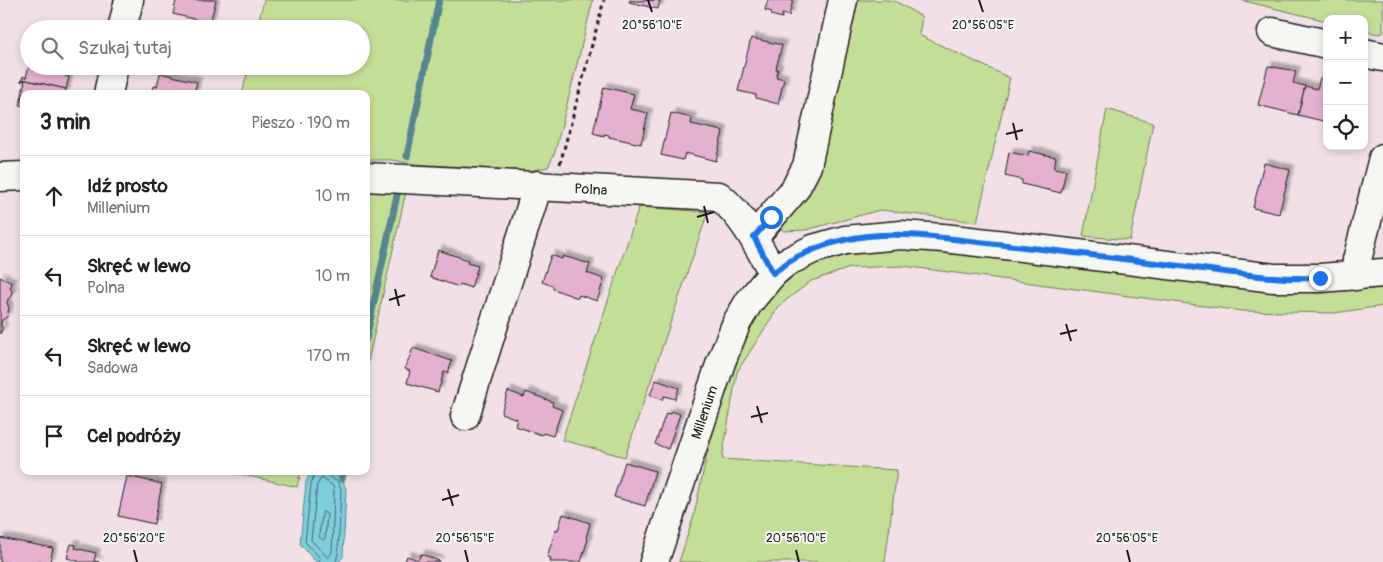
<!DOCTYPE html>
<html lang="pl">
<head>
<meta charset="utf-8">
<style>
  :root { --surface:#fff; --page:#f6f6f6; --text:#222; --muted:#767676; --line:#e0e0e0 }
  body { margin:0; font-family:Pangolin,sans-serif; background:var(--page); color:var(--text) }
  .controls { position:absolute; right:15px; top:15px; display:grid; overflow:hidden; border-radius:10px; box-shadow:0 2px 8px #0003 }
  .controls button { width:45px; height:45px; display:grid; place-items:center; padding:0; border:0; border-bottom:1px solid var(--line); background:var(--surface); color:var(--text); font:25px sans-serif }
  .stop { position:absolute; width:15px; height:15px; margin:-11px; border:4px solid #1a73e8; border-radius:50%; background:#fff }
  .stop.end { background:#1a73e8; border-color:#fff; box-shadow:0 1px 5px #0008 }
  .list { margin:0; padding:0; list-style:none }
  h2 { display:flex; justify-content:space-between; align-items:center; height:65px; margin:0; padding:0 20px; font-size:21px }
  h2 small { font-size:16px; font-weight:400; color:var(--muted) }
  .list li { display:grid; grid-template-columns:32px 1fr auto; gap:15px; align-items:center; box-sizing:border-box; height:80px; padding:0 20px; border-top:1px solid var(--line) }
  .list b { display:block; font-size:19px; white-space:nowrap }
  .list p { margin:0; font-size:16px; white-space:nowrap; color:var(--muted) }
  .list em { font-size:16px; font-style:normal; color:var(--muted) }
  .icon { flex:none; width:28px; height:28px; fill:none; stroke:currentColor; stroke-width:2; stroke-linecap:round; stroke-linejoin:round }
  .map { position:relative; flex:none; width:1383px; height:562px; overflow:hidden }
  .search { position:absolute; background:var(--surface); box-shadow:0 2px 8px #0003; left:20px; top:20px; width:350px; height:55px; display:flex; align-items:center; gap:12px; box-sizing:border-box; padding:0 18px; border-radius:28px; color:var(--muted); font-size:19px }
  .panel { position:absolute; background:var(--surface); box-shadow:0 2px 8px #0003; left:20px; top:90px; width:350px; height:385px; border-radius:10px }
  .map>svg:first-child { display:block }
  .green { fill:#c3de96; stroke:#707d59 }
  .water { fill:#7fcedc; stroke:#57878f }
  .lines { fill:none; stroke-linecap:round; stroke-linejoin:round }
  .shore { stroke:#446369; stroke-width:1 }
  .stream { stroke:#57878f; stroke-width:7 }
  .building { fill:#e4b1ce; stroke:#1c1c1c; filter:url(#shadow) }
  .minor-casing { stroke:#1c1c1c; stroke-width:31 }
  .path { stroke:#1c1c1c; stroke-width:3; stroke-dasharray:4 4; stroke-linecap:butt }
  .minor { stroke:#f6f6f2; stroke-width:28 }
  .route { stroke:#1a73e8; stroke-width:6 }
  .ticks { fill:none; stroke:#1c1c1c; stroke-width:2 }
  .labels { text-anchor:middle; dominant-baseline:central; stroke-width:4; stroke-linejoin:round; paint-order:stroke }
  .street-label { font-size:14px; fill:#1c1c1c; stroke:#f6f6f2 }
  .ticks-label { font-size:12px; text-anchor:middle; fill:#1c1c1c; stroke:#f6f6f2; stroke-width:4; stroke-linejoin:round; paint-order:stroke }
</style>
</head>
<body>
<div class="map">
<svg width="1383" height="562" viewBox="0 0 1383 562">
  <defs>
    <filter id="shadow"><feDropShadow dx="4.5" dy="-4.5" stdDeviation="1" flood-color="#0004"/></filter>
  </defs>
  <rect width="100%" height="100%" fill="#f1e1e7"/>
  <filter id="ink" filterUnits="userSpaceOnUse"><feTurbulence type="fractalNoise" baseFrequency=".02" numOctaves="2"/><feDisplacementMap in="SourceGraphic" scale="10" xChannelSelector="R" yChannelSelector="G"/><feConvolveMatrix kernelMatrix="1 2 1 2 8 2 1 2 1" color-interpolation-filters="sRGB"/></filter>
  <g filter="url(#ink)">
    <g class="green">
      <path d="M264 0H593L555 152 548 167 530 171 415 164 392 160H366V94H242L249 66H361V29H257Z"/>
      <path d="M855 0H888L897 2 922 17 919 35 1010 78 977 222 880 210 806 230 783 231 782 216Z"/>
      <path d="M1240 0H1383V33L1378 34 1364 31V19H1327V21Z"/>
      <path d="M1107 109 1153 123 1130 240 1083 236Z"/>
      <path d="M407 187 405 196 366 370V188Z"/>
      <path d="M639 207 708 212 625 457 562 440Z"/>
      <path d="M887 246 1270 289C1308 291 1345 292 1383 288V306L1334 313 1242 311 903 266 850 268 811 281 779 306 737 372 722 459 897 470 885 562H679L694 515 707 454 730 370 748 327 777 289 810 264 848 249Z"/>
      <path d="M227 471H301L297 487Z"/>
    </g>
    <path class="water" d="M311 471 332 473 342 479 346 489 343 557 339 562H316L300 544 306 482Z"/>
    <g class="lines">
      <g class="shore">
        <path d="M315 471 311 484 305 542 319 557 320 562"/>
        <path d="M328 471 330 477 338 482 341 490 338 554 336 562"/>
        <path d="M322 478 333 486 334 491 332 552 328 558 311 540 317 485Z"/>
        <path d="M323 512 327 514 325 538 323 540 319 537Z"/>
      </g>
      <g class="stream">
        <path d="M407 156 439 0"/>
        <path d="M366 339 397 195"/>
        <path d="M342 479 343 471"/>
      </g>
    </g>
    <g class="building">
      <path d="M173 0H216L210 23 173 14 176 1Z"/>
      <path d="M630 0 636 1 660 0 658 9 629 2Z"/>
      <path d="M768 0H793L789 16 782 14V18L771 15 772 12 765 10Z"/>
      <path d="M751 38 782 45 776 69H778L776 77 784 79 778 104 756 98V95L738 91Z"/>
      <path d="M29 66H68L65 76 69 77 66 89 22 79 23 76 26 78Z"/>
      <path d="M1268 66 1296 71 1293 83 1305 86 1298 115 1258 105Z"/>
      <path d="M160 73 197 82 194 94H151L153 86 157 87Z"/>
      <path d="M1320 78 1327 80V122L1298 115 1305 86 1317 89Z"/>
      <path d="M22 79 66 89 65 94H24V106L20 105 25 80 21 82Z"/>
      <path d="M604 87 634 94 630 109 648 113 641 144 609 137V135L604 134V136L593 133Z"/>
      <path d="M671 113 692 118 691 124 723 131 716 161 685 153 683 160 661 155Z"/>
      <path d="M1029 151 1056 157 1054 168 1066 170 1061 193 1022 184V180L1005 176 1009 152 1028 156Z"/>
      <path d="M1264 163 1290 170 1279 214 1253 208Z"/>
      <path d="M438 250 468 260 467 263 478 266 471 288 460 284 459 287 430 277Z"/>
      <path d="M551 255 562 259 563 256 590 264 587 273 604 279 597 301 579 295 578 298 553 289V286L542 282Z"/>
      <path d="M0 277 12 283 10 288 12 291 11 296 8 299 7 303 9 308 7 317 2 320 1 325 3 328 0 334Z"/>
      <path d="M413 348 452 361 448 373 444 372 438 392 407 383 410 371 405 369Z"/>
      <path d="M656 380 679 388 675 399 664 396 662 400 650 395Z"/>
      <path d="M508 391 524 397 526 392 553 402 552 406 562 410 553 436 543 433 542 435 515 426 517 419 501 413Z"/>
      <path d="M671 411 680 414 668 449 655 444 666 413 670 414Z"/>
      <path d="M625 462 655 471 645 506 614 497Z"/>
      <path d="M127 476 162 484 154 524 118 516Z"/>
      <path d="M563 514 590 523 586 538 588 539 581 562H550L551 558 547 557 556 529 558 530Z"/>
      <path d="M0 538 53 548 50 562H0Z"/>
      <path d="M71 544 76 545 75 548 96 553 94 561 99 562H78V561L67 558Z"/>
      <path d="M421 554 439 561V562H405L407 556 418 560Z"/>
    </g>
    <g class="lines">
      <g class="minor-casing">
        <g id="minor">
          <path d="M122 29 129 0"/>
          <path d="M1272 32 1327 44"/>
          <path d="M1364 53 1383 57"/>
          <path d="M108 94 114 66"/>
          <path d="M0 177 24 176"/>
          <path id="s1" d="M366 177 719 196C744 217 758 245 773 273"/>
          <path d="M754 237 795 189 807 166 843 0"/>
          <path d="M1356 276 1357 260 1383 158"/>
          <path d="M465 416 538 185"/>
          <path id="s2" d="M654 562 721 362 737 322 749 302 773 273 785 263 813 249 845 240 901 235 943 238 1005 245 1274 278H1320L1383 273"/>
        </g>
      </g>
      <path class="path" d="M560 164 604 0"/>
      <use href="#minor" class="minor"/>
    </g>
  </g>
  <g class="lines" filter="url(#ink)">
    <path class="route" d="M771 217 754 237 773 273C794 256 818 246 844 240 891 229 941 238 988 243 1052 250 1116 258 1180 266 1227 272 1273 280 1320 278"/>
  </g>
  <path class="ticks" d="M648 0 652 12M979 0 983 12M1013 123 1017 140M1006 134 1023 130M704 206 708 223M697 217 714 212M395 289 399 306M389 300 405 295M1066 324 1071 341M1060 334 1077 330M757 406 762 423M751 417 768 413M448 489 453 506M442 500 459 495M134 550 137 562M465 550 468 562M796 550 799 562M1127 550 1130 562"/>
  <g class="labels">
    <g class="street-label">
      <text stroke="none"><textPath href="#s1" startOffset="225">Polna</textPath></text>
      <text stroke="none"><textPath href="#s2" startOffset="158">Millenium</textPath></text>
    </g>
  </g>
  <g class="ticks-label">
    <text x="652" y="29">20°56'10"E</text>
    <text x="983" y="29">20°56'05"E</text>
    <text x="134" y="542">20°56'20"E</text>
    <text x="465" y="542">20°56'15"E</text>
    <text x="796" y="542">20°56'10"E</text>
    <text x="1127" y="542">20°56'05"E</text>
  </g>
</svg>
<div class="controls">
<button>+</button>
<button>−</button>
<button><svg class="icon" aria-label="locate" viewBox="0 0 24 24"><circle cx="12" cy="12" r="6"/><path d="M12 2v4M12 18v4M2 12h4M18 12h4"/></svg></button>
</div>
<div class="stop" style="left:771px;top:217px"></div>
<div class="stop end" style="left:1320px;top:278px"></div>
<div class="search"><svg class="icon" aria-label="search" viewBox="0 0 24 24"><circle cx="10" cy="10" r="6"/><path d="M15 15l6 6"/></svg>Szukaj tutaj</div>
<section class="panel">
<h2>3 min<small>Pieszo · 190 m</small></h2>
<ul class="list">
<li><svg class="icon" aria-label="ahead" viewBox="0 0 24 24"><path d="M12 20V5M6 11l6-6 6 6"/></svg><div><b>Idź prosto</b><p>Millenium</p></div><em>10 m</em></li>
<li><svg class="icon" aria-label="left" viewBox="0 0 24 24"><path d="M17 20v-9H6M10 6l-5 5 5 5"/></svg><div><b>Skręć w lewo</b><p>Polna</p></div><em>10 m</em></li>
<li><svg class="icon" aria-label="left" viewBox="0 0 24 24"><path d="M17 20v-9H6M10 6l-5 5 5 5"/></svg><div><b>Skręć w lewo</b><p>Sadowa</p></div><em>170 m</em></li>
<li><svg class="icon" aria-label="arrive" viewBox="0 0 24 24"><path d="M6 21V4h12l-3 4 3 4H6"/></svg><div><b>Cel podróży</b></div></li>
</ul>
</section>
</div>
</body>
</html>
